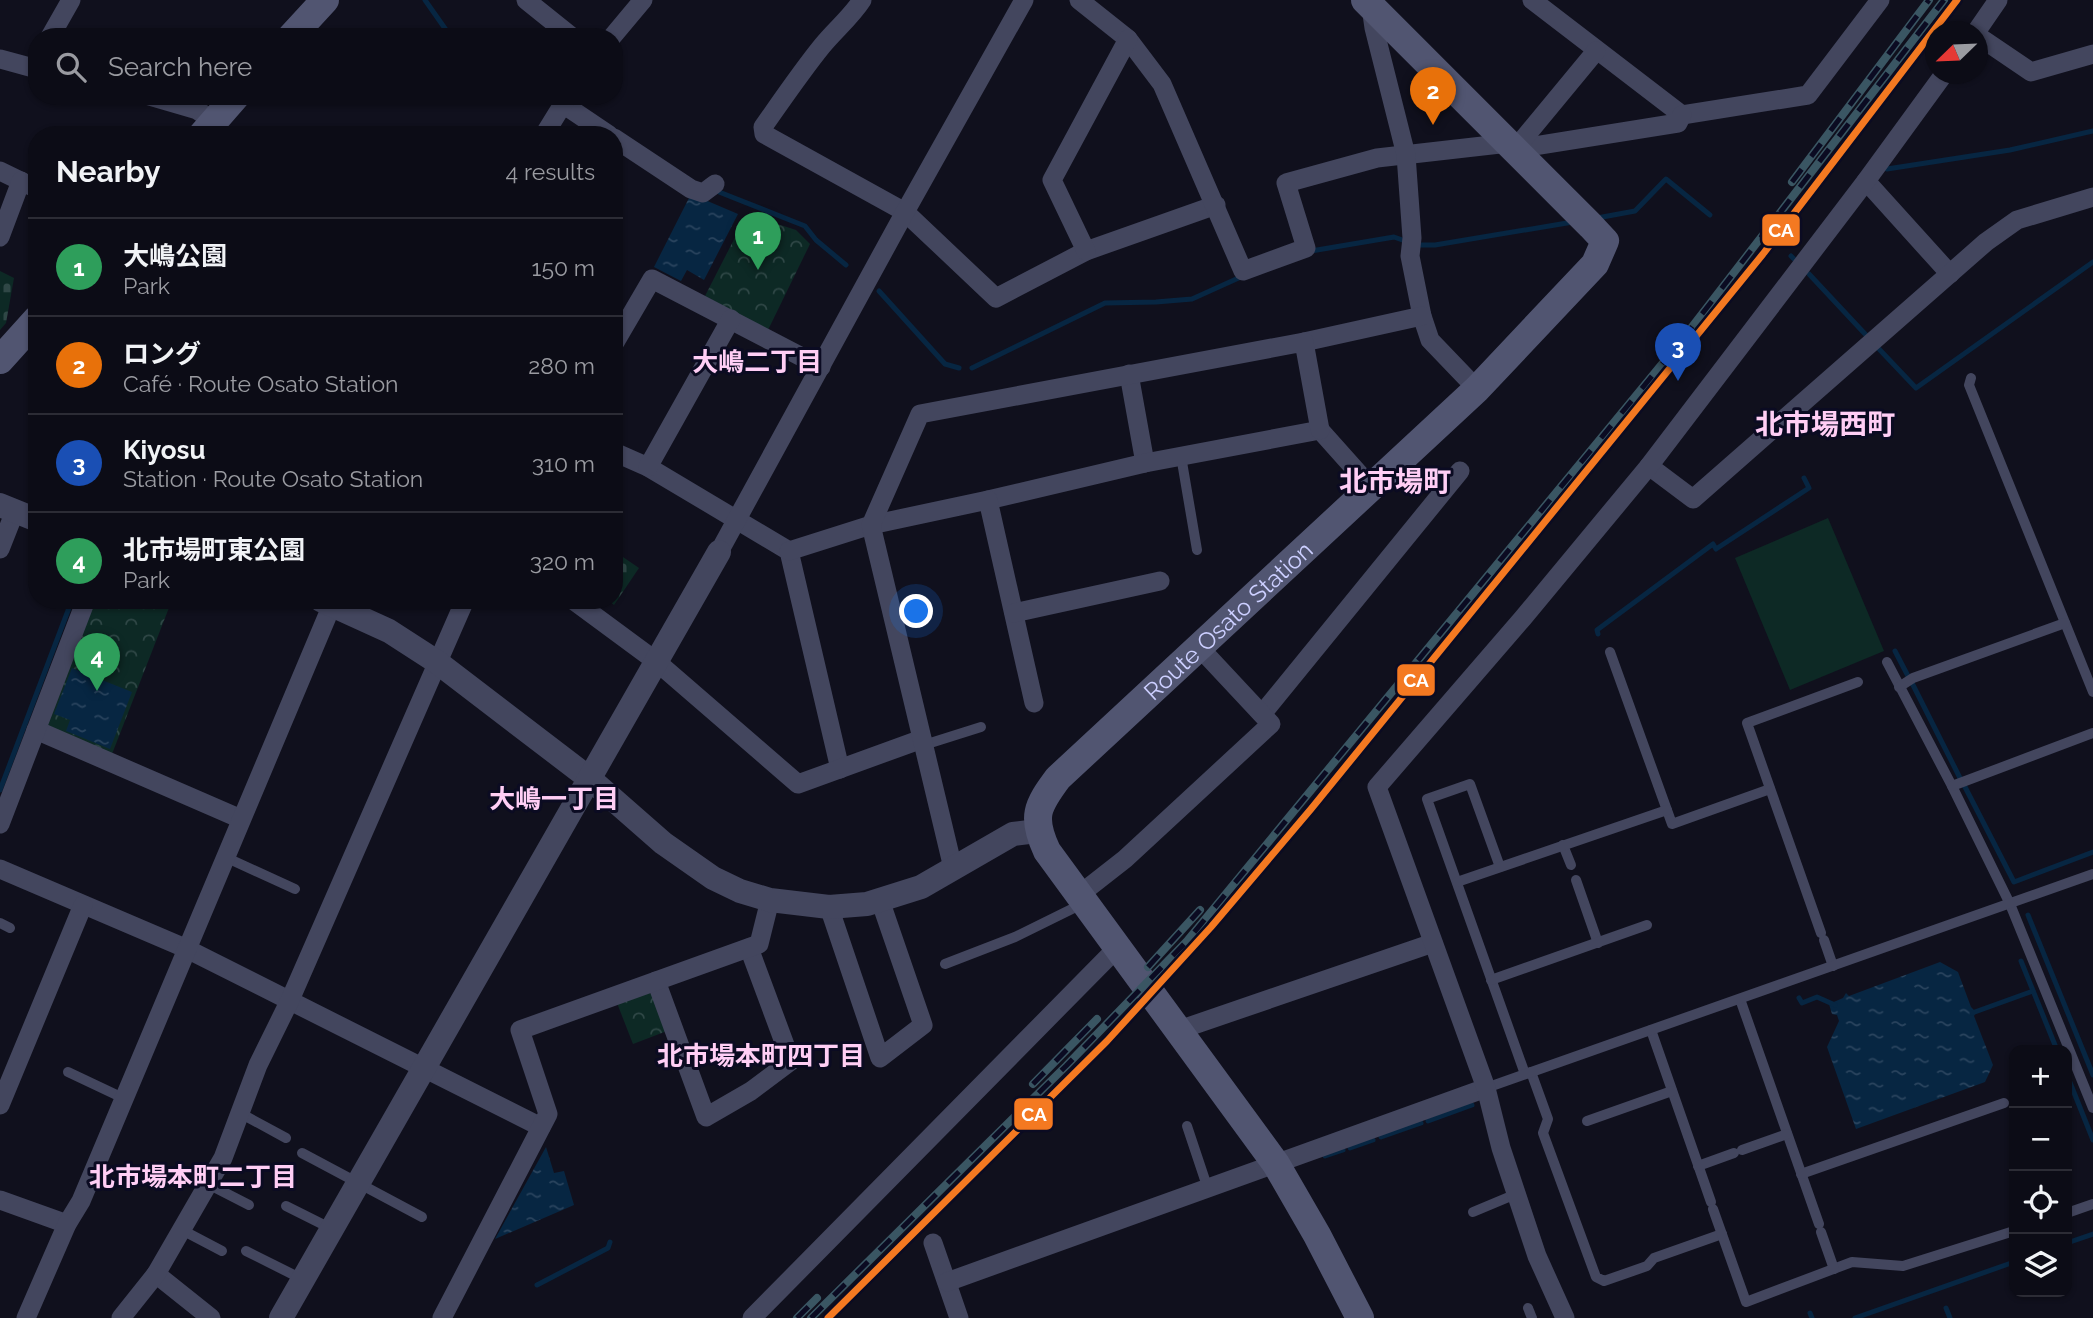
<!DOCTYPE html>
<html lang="en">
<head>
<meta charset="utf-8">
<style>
  :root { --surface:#0c0c16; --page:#1a1a23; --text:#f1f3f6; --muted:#9a9ba1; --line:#2c2c35; --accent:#8c9099 }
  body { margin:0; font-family:Raleway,"Noto Sans JP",sans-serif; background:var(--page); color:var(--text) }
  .controls { position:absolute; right:21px; bottom:21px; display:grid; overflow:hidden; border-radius:14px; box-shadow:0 2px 5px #0004 }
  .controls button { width:63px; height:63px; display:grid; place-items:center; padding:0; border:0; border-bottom:2px solid var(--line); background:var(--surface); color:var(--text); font:35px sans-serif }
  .compass { position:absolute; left:1925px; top:21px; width:63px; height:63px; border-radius:50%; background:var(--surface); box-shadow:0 2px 5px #0004; rotate:247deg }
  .you { position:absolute; left:917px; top:612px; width:24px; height:24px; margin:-18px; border:5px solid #fff; border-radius:50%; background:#1a73e8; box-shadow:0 0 0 10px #1a73e833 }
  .badge { display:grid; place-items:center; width:46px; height:46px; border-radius:50%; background:var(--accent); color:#fff; font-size:23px; font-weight:700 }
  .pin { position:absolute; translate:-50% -58px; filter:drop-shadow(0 2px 4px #0008) }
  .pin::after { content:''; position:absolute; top:37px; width:24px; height:21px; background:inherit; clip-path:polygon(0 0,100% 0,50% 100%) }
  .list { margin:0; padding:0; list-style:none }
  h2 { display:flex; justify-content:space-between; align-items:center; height:91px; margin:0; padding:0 28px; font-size:30px }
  h2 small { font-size:23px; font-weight:400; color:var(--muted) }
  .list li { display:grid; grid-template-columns:46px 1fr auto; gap:21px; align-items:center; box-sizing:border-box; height:98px; padding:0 28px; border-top:2px solid var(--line) }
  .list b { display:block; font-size:26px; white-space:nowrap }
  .list p { margin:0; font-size:23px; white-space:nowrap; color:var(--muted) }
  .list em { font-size:23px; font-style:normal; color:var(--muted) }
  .icon { flex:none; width:38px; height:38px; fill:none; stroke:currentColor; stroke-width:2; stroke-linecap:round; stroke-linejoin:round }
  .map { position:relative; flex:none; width:2093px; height:1318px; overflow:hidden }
  .search { position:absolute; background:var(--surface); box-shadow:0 2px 5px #0004; left:28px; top:28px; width:595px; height:77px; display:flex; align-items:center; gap:18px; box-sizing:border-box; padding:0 24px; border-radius:28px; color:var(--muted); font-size:26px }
  .panel { position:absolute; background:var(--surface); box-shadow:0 2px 5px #0004; left:28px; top:126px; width:595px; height:483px; border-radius:28px }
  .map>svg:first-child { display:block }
  .forest { fill:url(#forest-crowns) }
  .cemetery { fill:url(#cemetery-stones) }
  .garden { fill:#0d2925 }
  .water { fill:url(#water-ripples) }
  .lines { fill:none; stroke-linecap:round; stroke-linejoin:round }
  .stream { stroke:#072642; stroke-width:5 }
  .service { stroke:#43465e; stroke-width:10 }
  .minor { stroke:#43465e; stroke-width:19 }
  .tertiary { stroke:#43465e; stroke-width:24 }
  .secondary { stroke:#515571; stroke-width:28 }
  .rail-casing { stroke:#3a5663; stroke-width:8 }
  .rail { stroke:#0b0b22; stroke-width:5; stroke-dasharray:16; stroke-linecap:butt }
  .rail-1-casing { stroke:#0b0b22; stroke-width:12 }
  .rail-1 { stroke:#f47921; stroke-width:7 }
  .labels { text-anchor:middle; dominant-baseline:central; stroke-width:6; stroke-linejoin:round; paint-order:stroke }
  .street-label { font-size:24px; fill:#cccfff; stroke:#0b0b22 }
  .neighbourhood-label { font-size:26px; font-weight:bold; fill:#ffcef5; stroke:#0b0b22 }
  .quarter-label { font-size:28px; font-weight:bold; fill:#ffcef5; stroke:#0b0b22 }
  .line-badge { stroke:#0b0b22; stroke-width:2.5 }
  .badge-label { font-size:19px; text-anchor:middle; font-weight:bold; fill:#fff }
</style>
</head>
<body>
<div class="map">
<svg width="2093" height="1318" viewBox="0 0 2093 1318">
  <defs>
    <pattern id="forest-crowns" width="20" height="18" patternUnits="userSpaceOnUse" patternTransform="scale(1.75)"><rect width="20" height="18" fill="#0d2925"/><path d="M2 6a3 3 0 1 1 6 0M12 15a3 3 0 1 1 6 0" fill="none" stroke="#2f4746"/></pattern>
    <pattern id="cemetery-stones" width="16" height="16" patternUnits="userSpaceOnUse" patternTransform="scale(1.75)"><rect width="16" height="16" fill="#0d2925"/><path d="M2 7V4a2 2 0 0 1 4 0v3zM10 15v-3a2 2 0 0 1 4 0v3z" fill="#2f4746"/></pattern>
    <pattern id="water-ripples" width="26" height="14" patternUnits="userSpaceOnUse" patternTransform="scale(1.75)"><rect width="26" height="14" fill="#072642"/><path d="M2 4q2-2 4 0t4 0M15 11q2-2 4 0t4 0" fill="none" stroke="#2a445e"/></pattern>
  </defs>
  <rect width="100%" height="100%" fill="#10101d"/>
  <g class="forest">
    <path d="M747 214 796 230 810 244 768 330 705 296Z"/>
    <path d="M94 600H172L112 754 49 729 46 721Z"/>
    <path d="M647 992 654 995 667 1031 633 1044 617 1003Z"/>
  </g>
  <g class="cemetery">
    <path d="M0 271 14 278 6 323 0 330Z"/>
    <path d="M620 555 639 568 614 605 608 600H614V564Z"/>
  </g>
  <path class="garden" d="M1828 518 1884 651 1790 690 1735 558Z"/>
  <g class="water">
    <path d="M691 194 738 214 704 280 687 270 681 281 654 267Z"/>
    <path d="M72 668 132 692 110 749 66 731 70 720 54 714Z"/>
    <path d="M1940 962 1958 972 1971 1007 1976 1012 1974 1016 1993 1065 1985 1082 1856 1129 1827 1047 1839 1021 1837 1015 1832 1014 1829 1004 1843 998 1846 993 1849 996Z"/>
    <path d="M546 1147 554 1173 564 1171 574 1205 495 1239Z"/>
  </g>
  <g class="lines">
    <g class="stream">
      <path d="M425 0 451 37"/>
      <path d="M547 96 556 98"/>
      <path d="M1887 169 2010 150 2093 131"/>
      <path d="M714 190 805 226 816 240 846 265"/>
      <path d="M1597 218 1635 211 1666 179 1710 215"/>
      <path d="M1417 245H1435L1573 222"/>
      <path d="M1311 251 1394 237 1408 242"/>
      <path d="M1791 256 1796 261"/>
      <path d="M1809 274 1866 335"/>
      <path d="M879 291 945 364 959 368"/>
      <path d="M1879 349 1916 388 2093 262"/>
      <path d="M972 368 1105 303 1156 302 1192 299 1243 276"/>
      <path d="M1598 634 1597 630 1713 544 1716 549 1809 488 1804 478"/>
      <path d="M1895 651 1908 676"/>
      <path d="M1912 683 1960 778"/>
      <path d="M1964 785 2014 882 2093 852"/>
      <path d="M0 790 72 600"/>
      <path d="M2028 915 2093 1075"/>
      <path d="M2021 961 2057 1050"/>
      <path d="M1799 998 1802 1003 1817 997 1835 1005"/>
      <path d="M1972 1013 2033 991"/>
      <path d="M2067 1075 2093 1140"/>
      <path d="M1428 1121 1472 1105"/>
      <path d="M1381 1137 1421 1123"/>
      <path d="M1350 1148 1373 1140"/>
      <path d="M1325 1156 1343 1150"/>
      <path d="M2067 1243 2093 1234"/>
      <path d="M537 1285 608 1248 610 1242"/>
      <path d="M1946 1308 1950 1318"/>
      <path d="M1810 1313 1812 1318"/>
      <path d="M1855 1318 2014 1262"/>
    </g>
    <g class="service">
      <path d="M1971 378 1969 385 2093 692"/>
      <path d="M1181 456 1197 550"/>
      <path d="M1610 652 1672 824 1770 789"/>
      <path d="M1887 662 1952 786 2010 904 2093 1108"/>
      <path d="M1899 687 1913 678 2065 623"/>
      <path d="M924 745 981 727"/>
      <path d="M1952 786 2093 733"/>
      <path d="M1563 845 1571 865"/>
      <path d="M225 857 295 889"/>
      <path d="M1500 867 1470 784 1427 799 1525 1074"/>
      <path d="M1576 880 1598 943"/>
      <path d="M1457 882 1667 810"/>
      <path d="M0 923 10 928"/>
      <path d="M1821 933 1747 723 1858 682"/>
      <path d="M1824 940 1833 966"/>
      <path d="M945 964 1015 937 1082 904"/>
      <path d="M1491 980 1647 925"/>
      <path d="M1740 999 1819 1224"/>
      <path d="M1651 1030 1711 1202"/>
      <path d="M68 1072 123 1098"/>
      <path d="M1531 1072 1548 1119 1543 1133 1596 1277 1604 1281 1647 1266 1654 1258 1722 1234"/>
      <path d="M1486 1088 2093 874"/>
      <path d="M240 1113 286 1138"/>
      <path d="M1587 1121 1672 1091"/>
      <path d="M1187 1126 1208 1189"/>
      <path d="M1742 1150 1787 1134"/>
      <path d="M302 1153 422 1217"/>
      <path d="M1698 1166 1734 1153"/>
      <path d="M1801 1174 2004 1103"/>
      <path d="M208 1184 249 1205"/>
      <path d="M286 1206 332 1229"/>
      <path d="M1713 1209 1746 1302 1852 1262 1903 1266 2014 1231"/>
      <path d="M1473 1212 1516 1194"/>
      <path d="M2067 1213 2093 1204"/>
      <path d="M182 1230 222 1251"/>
      <path d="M1821 1232 1834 1269"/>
      <path d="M246 1251 302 1279"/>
      <path d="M1528 1308 1532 1318"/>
    </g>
    <g class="minor">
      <path d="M526 0 572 37"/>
      <path d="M862 0C851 17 835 30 822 46 801 72 782 100 763 127L764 134 905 212 996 298 1086 251 1216 205"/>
      <path d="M1079 0 1128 39 1162 84 1243 271 1306 248 1286 183 1377 158 1509 143"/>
      <path d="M1532 0 1682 115 1808 95 1880 0"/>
      <path d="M1371 7 1374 28 1406 155 1412 238 1410 256 1422 316 1430 340 1477 389"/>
      <path d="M1976 32 1998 0"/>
      <path d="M1978 36 2031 72 2093 54"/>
      <path d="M50 37 71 0"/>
      <path d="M612 37 643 0"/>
      <path d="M0 59 37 69"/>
      <path d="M149 96 197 110 214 121"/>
      <path d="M563 104 609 135"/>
      <path d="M544 135 568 96"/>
      <path d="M614 138 691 189 703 193 715 184"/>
      <path d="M1515 149 1678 123 1682 115"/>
      <path d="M1515 149 1596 51"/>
      <path d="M0 171 37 189"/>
      <path d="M1866 181 1950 274"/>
      <path d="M0 237 21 181"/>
      <path d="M1086 251 1052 180 1128 39"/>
      <path d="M1304 342 1422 316"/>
      <path d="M614 344 652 279 821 367"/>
      <path d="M1129 374 1145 463"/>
      <path d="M614 452 648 467 789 551 840 769"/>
      <path d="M1649 466 1693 499 1986 242 2017 220 2093 197"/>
      <path d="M648 467 731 319"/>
      <path d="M988 500 1145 463 1320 430 1370 486"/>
      <path d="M0 549 15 511"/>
      <path d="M789 551 871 525 988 500 1034 703"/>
      <path d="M719 552 905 212 1024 0"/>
      <path d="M573 600 657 662 798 784 922 739"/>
      <path d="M1014 613 1160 581"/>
      <path d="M1262 714 1460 471"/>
      <path d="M36 730 241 819"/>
      <path d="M0 824 86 600"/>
      <path d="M953 868 871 525 920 414 1304 342 1320 430"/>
      <path d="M0 869 185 948 541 1127"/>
      <path d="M1079 895 1125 859 1271 724 1199 647"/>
      <path d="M829 907 880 1058 923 1025 880 900"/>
      <path d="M656 981 706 1117 751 1091 791 1061 749 948"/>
      <path d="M1179 1030 1433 943"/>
      <path d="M0 1105 83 905"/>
      <path d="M0 1200 67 1224"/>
      <path d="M933 1243 959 1318"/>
      <path d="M156 1274 211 1318"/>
      <path d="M947 1282 1486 1088"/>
      <path d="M26 1318 67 1224 81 1201 334 600"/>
      <path d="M121 1318 156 1274 223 1158 258 1065 290 1000 465 600"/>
      <path d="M442 1318 548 1114 520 1030 759 944 770 900"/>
      <path d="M752 1318 1117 948"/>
      <path d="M1565 1318 1537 1256 1501 1148 1486 1088 1377 787 1523 618 1649 466 1866 181 1944 74"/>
    </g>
    <g class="tertiary">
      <path d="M0 505 37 520"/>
      <path d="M321 600 389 631 437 662 590 779 663 843 713 878 740 891 770 900 829 907 867 904 921 887 1013 834 1037 831"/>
      <path d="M281 1318 719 552"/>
    </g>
    <g class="secondary">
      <path d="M291 37 325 0"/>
      <path d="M202 135 236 96"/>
      <path d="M0 360 37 319"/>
      <path id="s1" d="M1360 1318 1317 1235 1276 1164 1047 851C1031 817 1037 806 1058 778L1477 389 1595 264 1605 241 1591 226 1365 0"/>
    </g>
    <g class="rail-casing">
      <g id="rail">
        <path d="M1792 182 1929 0"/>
        <path d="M1148 967 1200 910"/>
        <path d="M1033 1084 1097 1019"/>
        <path d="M797 1318 817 1298"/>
        <path d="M811 1318 1066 1066 1187 941 1685 336 1944 0"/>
      </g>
    </g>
    <use href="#rail" class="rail"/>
    <g class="rail-1-casing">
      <path id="rail-1" d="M828 1318 1107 1041 1211 927 1311 809 1763 254 1957 0"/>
    </g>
    <use href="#rail-1" class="rail-1"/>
  </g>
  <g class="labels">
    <g class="street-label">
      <text stroke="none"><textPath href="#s1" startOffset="875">Route Osato Station</textPath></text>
    </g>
    <g class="neighbourhood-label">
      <text x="757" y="362">大嶋二丁目</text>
      <text x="554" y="799">大嶋一丁目</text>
      <text x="761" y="1056">北市場本町四丁目</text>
      <text x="193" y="1177">北市場本町二丁目</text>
    </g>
    <g class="quarter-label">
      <text x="1825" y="424">北市場西町</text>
      <text x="1395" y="481">北市場町</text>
    </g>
  </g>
  <g class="line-badge">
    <rect x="1761" y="213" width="40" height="34" rx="7" fill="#f47921"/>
    <rect x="1396" y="663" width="40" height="34" rx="7" fill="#f47921"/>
    <rect x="1013" y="1097" width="41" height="34" rx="7" fill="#f47921"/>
  </g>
  <g class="badge-label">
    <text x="1781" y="237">CA</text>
    <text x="1416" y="687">CA</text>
    <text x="1034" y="1121">CA</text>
  </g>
</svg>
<div class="controls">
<button>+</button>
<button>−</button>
<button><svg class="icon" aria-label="locate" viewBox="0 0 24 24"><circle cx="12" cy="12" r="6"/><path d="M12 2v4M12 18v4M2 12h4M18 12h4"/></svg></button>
<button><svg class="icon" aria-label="layers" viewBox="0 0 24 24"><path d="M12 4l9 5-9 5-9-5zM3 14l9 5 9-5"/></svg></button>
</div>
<svg class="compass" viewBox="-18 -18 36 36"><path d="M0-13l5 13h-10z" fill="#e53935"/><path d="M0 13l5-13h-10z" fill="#9a9ba1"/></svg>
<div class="you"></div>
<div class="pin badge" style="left:758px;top:270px;background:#2e9e5b">1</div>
<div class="pin badge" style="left:1433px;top:125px;background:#e8710a">2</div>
<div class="pin badge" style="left:1678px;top:381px;background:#1a4fb4">3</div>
<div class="pin badge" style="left:97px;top:691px;background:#2e9e5b">4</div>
<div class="search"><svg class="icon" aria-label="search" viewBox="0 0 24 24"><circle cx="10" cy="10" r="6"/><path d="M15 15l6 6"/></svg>Search here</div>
<section class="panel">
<h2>Nearby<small>4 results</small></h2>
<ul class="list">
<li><span class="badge" style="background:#2e9e5b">1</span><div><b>大嶋公園</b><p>Park</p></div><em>150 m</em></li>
<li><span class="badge" style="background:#e8710a">2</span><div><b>ロング</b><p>Café · Route Osato Station</p></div><em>280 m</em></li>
<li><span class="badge" style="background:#1a4fb4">3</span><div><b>Kiyosu</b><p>Station · Route Osato Station</p></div><em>310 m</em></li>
<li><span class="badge" style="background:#2e9e5b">4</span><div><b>北市場町東公園</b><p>Park</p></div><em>320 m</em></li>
</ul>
</section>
</div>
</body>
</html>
